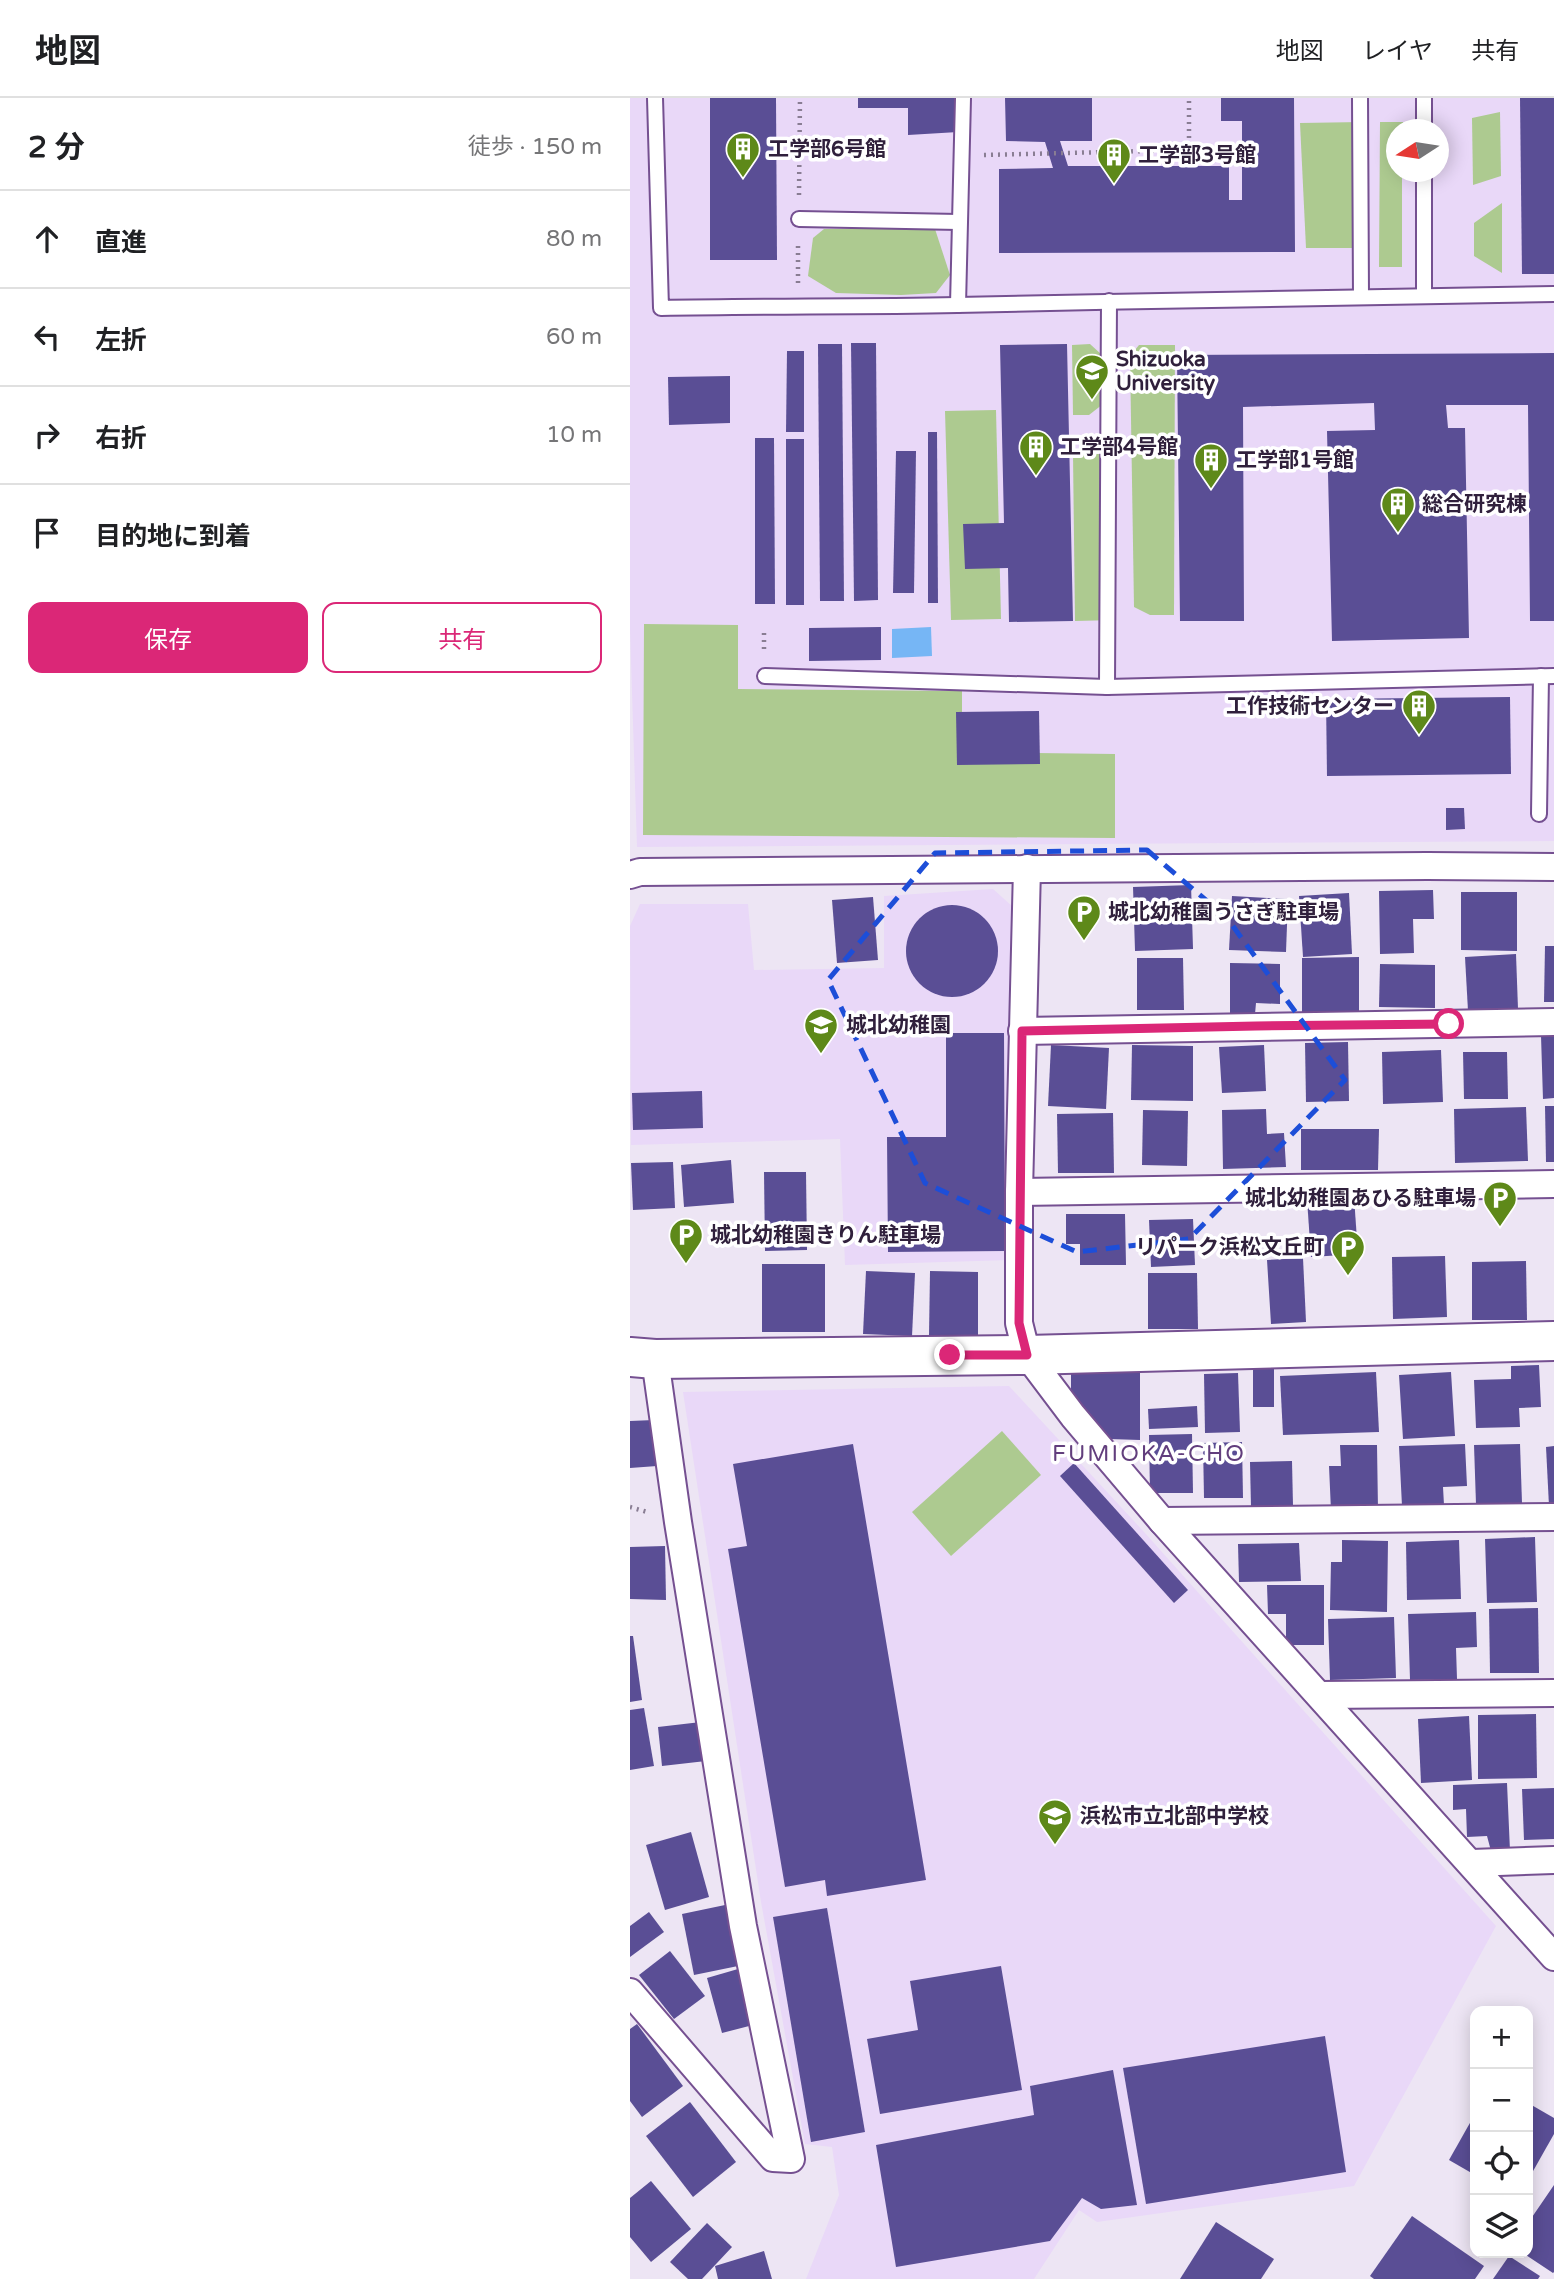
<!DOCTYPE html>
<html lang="ja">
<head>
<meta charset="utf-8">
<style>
  :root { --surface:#fff; --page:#f6f6f6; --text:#202124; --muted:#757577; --line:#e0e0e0; --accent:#db2777 }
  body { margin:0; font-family:"Varela Round","Noto Sans JP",sans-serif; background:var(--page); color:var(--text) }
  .controls { position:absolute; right:21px; bottom:21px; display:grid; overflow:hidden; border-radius:14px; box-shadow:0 4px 18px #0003 }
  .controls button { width:63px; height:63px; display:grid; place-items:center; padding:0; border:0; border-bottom:2px solid var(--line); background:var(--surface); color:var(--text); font:35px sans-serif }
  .compass { position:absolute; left:756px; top:21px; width:63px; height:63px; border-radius:50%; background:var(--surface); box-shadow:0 4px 18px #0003; rotate:258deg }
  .stop { position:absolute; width:21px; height:21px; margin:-16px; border:5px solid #db2777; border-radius:50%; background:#fff }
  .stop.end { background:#db2777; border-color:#fff; box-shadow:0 2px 7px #0008 }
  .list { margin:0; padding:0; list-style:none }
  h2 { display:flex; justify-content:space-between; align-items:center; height:91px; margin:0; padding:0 28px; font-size:30px }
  h2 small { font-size:23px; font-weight:400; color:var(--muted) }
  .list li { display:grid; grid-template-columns:46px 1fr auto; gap:21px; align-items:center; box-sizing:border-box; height:98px; padding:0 28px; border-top:2px solid var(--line) }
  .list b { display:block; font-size:26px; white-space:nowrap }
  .list em { font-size:23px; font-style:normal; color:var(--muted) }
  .actions { display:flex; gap:14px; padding:21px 28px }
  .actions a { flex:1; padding:16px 0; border:2px solid var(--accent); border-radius:14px; text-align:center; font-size:24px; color:var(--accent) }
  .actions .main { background:var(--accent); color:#fff }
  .icon { flex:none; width:38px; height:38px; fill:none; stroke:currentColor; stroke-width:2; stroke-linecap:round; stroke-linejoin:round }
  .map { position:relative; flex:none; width:924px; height:2181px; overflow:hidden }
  header { display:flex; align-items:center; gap:42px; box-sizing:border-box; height:98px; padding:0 35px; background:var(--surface); border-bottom:2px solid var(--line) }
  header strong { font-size:33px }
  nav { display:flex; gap:38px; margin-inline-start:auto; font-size:24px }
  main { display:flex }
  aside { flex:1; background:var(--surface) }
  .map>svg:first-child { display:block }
  .built { fill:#e9d8f8; fill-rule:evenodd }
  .green { fill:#adca90 }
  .water { fill:#76b6f5 }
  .building { fill:#5a4e95 }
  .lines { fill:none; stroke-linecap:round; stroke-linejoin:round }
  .lane-casing { stroke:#755091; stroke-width:18 }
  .street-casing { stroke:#755091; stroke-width:30 }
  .secondary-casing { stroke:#755091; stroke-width:42 }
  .path { stroke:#897d93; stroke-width:4.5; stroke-dasharray:2 5; stroke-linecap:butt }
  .lane { stroke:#fff; stroke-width:14 }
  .street { stroke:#fff; stroke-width:26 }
  .secondary { stroke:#fff; stroke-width:38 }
  .route { stroke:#db2777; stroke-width:9 }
  .marked { fill:none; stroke:#1d4ed8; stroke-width:5; stroke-dasharray:14 9; stroke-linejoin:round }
  .labels { text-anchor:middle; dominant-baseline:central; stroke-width:7; stroke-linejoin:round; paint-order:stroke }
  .poi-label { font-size:21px; font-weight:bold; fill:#30203c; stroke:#fff; text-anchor:start }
  .neighbourhood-label { font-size:23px; letter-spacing:2px; fill:#623e7d; stroke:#fff }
</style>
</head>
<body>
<header>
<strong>地図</strong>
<nav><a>地図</a><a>レイヤ</a><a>共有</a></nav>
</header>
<main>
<aside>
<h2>2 分<small>徒歩 · 150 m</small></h2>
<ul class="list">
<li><svg class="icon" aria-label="ahead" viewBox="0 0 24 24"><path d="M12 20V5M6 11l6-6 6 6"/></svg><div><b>直進</b></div><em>80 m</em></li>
<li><svg class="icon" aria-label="left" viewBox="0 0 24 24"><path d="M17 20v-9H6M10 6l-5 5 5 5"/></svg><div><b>左折</b></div><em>60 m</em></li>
<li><svg class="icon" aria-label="right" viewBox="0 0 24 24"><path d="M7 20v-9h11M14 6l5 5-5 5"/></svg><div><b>右折</b></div><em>10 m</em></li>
<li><svg class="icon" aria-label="arrive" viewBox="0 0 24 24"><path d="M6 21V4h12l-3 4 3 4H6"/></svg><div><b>目的地に到着</b></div></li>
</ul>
<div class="actions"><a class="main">保存</a><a>共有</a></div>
</aside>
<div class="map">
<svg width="924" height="2181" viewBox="0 0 924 2181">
  <rect width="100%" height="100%" fill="#ede5f4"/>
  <g class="built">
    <path d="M0 0H924V743L7 749 0 532ZM766 32H808V74H766Z"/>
    <path d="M363 791 382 808 380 1162 215 1167 210 1041 1 1047 0 828 10 806H118L124 872 254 870V798Z"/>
    <path d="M379 1288 515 1435 866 1828 724 2088 467 2124 449 2112 404 2181H176L209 2097 202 2049 175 2046 131 1804 53 1294Z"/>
  </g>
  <g class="green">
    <path d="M870 14 871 78 843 87 842 20Z"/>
    <path d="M732 24 737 150H676L670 25Z"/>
    <path d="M750 24H773V31L766 32V74H772V169H749Z"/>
    <path d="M872 105V175L844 158V125Z"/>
    <path d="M194 131H305L320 177 306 195 271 197 206 195 178 178 183 140Z"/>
    <path d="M460 246 472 257 473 306 459 317H443L442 247Z"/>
    <path d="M509 247H545L544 517H520L504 509 500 258Z"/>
    <path d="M366 312 371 521 321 522 315 313Z"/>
    <path d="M443 356H469L484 368 485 522 445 523Z"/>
    <path d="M14 526 108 527V591L332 593V654L485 656V740L13 737Z"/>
    <path d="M372 1333 411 1377 321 1458 282 1414Z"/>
  </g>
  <path class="water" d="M301 529 302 558 262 560V531Z"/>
  <g class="building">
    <path d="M80 0H146L147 162H80Z"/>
    <path d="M228 0H328V34L278 37V10H228Z"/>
    <path d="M375 0H462V43H430L438 68H599V102H612V23H591V0H664L665 154 369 155V71L423 70 415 44 376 43Z"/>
    <path d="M890 0H924V176H892Z"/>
    <path d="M221 245H246L248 502 224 503Z"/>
    <path d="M188 246H212L214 503H190Z"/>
    <path d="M437 246 443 523 379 524 378 470 335 471 333 426 374 425 370 247Z"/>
    <path d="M157 253H174V334H156Z"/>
    <path d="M924 255V523H900L898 307H816L818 330H835L839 540 702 543 697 333 745 332 744 305 613 309 614 523H550L547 257Z"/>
    <path d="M100 278V325L39 327 38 279Z"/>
    <path d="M298 334H307L308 505H298Z"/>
    <path d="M125 340H144L145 506H125Z"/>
    <rect x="156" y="341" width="18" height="166"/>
    <path d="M266 353H286L284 495H263Z"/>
    <path d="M251 529V562L179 563V530Z"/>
    <path d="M880 599 881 676 697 678 696 601Z"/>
    <path d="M409 613 410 666 327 667 326 614Z"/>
    <path d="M816 710H834L835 731 816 732Z"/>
    <path d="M561 787 563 851 505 853 503 789Z"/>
    <path d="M803 792 804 821H783L784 855 750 856 749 793Z"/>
    <path d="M831 794H887V853L831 852Z"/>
    <path d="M719 795 722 856 673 859 669 798Z"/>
    <path d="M602 798 658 801 656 854 599 852Z"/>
    <path d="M243 799 248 862 207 865 202 802Z"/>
    <circle cx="322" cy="853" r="46"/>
    <path d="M915 848H924V904H914Z"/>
    <path d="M886 856 888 911 838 913 835 859Z"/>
    <path d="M729 859V915H672V860Z"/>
    <path d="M507 860H553L554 912H507Z"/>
    <path d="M600 865 650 866V906L626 905 625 916H600Z"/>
    <path d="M750 866 805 867V910L749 909Z"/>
    <path d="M316 935H374L375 1153 258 1154 257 1039H316Z"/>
    <path d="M924 937V1000L913 1001 911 938Z"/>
    <path d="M718 944 719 1003 676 1004 675 945Z"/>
    <path d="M421 947 479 950 476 1011 418 1008Z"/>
    <path d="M502 947 563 948V1003L501 1002Z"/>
    <path d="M634 947 636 993 592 995 589 949Z"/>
    <path d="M811 952 813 1004 753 1006 752 954Z"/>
    <path d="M833 954H877L878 1001H834Z"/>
    <path d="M72 993 73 1030 3 1032 2 995Z"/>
    <path d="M915 1008H924V1064H916Z"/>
    <path d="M896 1009 898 1063 825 1065 824 1011Z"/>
    <path d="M636 1011 637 1036 654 1035 656 1069 593 1071 592 1012Z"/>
    <path d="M513 1012 558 1013 557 1068 512 1067Z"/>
    <path d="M483 1015 484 1075H428L427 1016Z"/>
    <path d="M671 1031H749L748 1072H671Z"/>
    <path d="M101 1062 104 1105 54 1109 51 1067Z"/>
    <path d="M43 1064 45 1110 3 1112 1 1065Z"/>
    <path d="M134 1074H176L177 1152 135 1153Z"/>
    <path d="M724 1099 728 1156 681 1159 677 1101Z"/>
    <path d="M436 1116H495L496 1167H450V1146H436Z"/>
    <path d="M563 1121 565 1167 521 1169 519 1122Z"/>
    <path d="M815 1158 817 1219 763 1221 762 1159Z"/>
    <path d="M673 1160 676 1224 641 1226 637 1162Z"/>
    <path d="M896 1163 897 1222H842V1164Z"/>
    <rect x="132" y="1166" width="63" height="68"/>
    <path d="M236 1173 285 1175 282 1238 233 1236Z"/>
    <path d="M300 1173 348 1174V1238L299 1237Z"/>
    <path d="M518 1175H567L568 1231H518Z"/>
    <path d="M909 1267 911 1309 889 1310 890 1329 846 1330 844 1282 881 1281V1268Z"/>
    <rect x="623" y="1268" width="21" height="41"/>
    <path d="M441 1273H510V1342L479 1341 441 1298Z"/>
    <path d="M746 1274 749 1334 653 1337 650 1278Z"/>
    <path d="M821 1274 825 1338 773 1341 769 1277Z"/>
    <path d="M608 1275 610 1334 575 1335 574 1276Z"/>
    <path d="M567 1308 568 1329 519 1331 518 1311Z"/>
    <path d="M24 1322 27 1368 0 1370V1323Z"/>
    <path d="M562 1336 563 1395H520L519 1337Z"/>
    <path d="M612 1344 613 1400H574L573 1345Z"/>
    <path d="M223 1346 296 1782 197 1798 195 1782 155 1789 98 1451 117 1448 103 1366Z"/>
    <path d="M835 1346 837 1388 813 1389 814 1407 772 1408 769 1348Z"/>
    <path d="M890 1346 892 1405 846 1406 844 1347Z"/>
    <path d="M710 1347H747L748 1412 701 1413 699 1368H711Z"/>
    <path d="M924 1348V1408H919L916 1349Z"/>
    <path d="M662 1363 663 1408 621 1409 620 1364Z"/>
    <path d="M444 1365 558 1492 544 1505 430 1378Z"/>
    <path d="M905 1439 907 1504 857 1505 855 1441Z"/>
    <path d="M712 1442 758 1443 757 1514 700 1512 701 1464H712Z"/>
    <path d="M829 1442 831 1501 777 1502 776 1444Z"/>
    <path d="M669 1445 671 1483 609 1484 608 1446Z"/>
    <path d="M35 1448 36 1502 0 1501V1449Z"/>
    <path d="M637 1487H694V1547H656V1516H638Z"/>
    <path d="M908 1510 909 1575H860L859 1511Z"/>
    <path d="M846 1514 847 1549 826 1550 827 1581 780 1582 778 1516Z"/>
    <path d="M764 1519 766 1580 700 1582 698 1521Z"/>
    <path d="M0 1538H3L12 1602 0 1604Z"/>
    <path d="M14 1610 24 1668 0 1672V1612Z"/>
    <path d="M906 1616 907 1680 848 1681V1617Z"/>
    <path d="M839 1618 842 1682 791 1685 788 1621Z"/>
    <path d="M71 1624 76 1663 32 1668 28 1629Z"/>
    <path d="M877 1685 880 1753H861L857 1738 837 1739 836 1711 823 1712V1687Z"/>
    <path d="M924 1690V1741L894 1742 892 1691Z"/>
    <path d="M61 1734 79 1799 35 1812 16 1747Z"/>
    <path d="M95 1807 108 1868 64 1877 52 1816Z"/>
    <path d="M197 1810 235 2034 181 2044 143 1819Z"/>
    <path d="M19 1814 34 1834 0 1859V1828Z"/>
    <path d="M40 1853 75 1898 44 1921 9 1877Z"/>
    <path d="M371 1868 392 1992 250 2016 237 1941 288 1932 280 1883Z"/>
    <path d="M108 1871 123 1927 92 1935 77 1880Z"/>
    <path d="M7 1926 53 1988 12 2019 0 2003V1931Z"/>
    <path d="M695 1938 716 2074 516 2106 493 1970Z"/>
    <path d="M483 1972 507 2107 471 2111 452 2100 420 2143 266 2169 246 2047 404 2017 400 1988Z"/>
    <path d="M60 2004 106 2064 63 2099 16 2038Z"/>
    <path d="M898 2005 924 2020V2036L898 2082Z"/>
    <path d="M845 2016V2077L819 2062Z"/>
    <path d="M21 2083 61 2131 21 2164 0 2139V2100Z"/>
    <path d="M924 2087V2174L923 2175 893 2155H898V2125Z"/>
    <path d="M782 2118 854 2168 845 2181H744L740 2178Z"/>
    <path d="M586 2124 644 2161 631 2181H550Z"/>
    <path d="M77 2125 102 2149 72 2181H58L40 2164Z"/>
    <path d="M134 2153 142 2181H88L85 2168Z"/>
    <path d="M879 2158 910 2178 908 2181H863Z"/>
  </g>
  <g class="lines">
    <g class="lane-casing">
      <g id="lane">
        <path d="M25 0 31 210C130 208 228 209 327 207 526 203 725 198 924 196"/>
        <path d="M730 0 731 198"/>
        <path d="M794 32V0"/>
        <path d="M169 121 329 124"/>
        <path d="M794 198V74"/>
        <path d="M328 207 333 0"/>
        <path d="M135 578 477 589 924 578"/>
        <path d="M477 589 479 203"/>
        <path d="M909 716 911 578"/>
      </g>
    </g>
    <g class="street-casing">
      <g id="street">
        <path d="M397 770 389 1094V1225L397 1257 443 1318 532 1423 924 1859"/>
        <path d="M0 777 10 774 797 768 924 769"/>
        <path d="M392 933 924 924"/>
        <path d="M389 1094 924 1086"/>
        <path d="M532 1423 924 1419"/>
        <path d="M690 1597 924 1595"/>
        <path d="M842 1765 924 1762"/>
        <path d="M0 1894 143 2060 161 2061 113 1828 48 1424 25 1261"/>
      </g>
    </g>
    <g class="secondary-casing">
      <path id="secondary" d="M0 1259 25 1261 397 1257 924 1243"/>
    </g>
    <g class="path">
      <path d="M354 57 559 52V0"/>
      <path d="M169 97 170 0"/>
      <path d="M168 185V144"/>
      <path d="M134 535V553"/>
      <path d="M0 1409 17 1414"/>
    </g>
    <use href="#lane" class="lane"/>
    <use href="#street" class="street"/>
    <use href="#secondary" class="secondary"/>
  </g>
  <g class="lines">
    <path class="route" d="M320 1257H397L389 1225 392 933 626 928 819 926"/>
  </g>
  <path class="marked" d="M517 752 597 820 715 982 559 1141 447 1154 295 1085 198 882 305 755Z"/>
  <defs>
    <g id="building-pin" transform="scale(1.75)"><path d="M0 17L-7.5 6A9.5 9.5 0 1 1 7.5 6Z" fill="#5e8919" stroke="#fff"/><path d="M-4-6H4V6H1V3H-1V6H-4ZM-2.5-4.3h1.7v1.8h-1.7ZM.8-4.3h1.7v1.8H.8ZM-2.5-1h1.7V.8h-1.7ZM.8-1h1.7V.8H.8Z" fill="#fff"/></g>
    <g id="university-pin" transform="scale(1.75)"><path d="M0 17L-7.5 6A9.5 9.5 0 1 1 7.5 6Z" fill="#5e8919" stroke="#fff"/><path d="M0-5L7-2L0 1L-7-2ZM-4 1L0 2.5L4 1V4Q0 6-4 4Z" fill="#fff"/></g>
    <g id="parking-pin" transform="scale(1.75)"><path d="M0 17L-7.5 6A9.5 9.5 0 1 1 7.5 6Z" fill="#5e8919" stroke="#fff"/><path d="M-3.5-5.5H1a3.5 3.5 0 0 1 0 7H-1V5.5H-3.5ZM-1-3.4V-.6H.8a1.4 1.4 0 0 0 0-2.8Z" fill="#fff"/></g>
    <g id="school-pin" transform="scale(1.75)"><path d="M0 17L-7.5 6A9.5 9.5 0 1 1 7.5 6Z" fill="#5e8919" stroke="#fff"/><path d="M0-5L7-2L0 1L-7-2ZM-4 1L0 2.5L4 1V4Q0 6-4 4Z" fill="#fff"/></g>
  </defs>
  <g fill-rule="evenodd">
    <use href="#building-pin" x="113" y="51"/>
    <use href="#building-pin" x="484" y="57"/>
    <use href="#university-pin" x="462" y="273"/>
    <use href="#building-pin" x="406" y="349"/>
    <use href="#building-pin" x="581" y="362"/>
    <use href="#building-pin" x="768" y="406"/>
    <use href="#building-pin" x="789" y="608"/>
    <use href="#parking-pin" x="454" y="814"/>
    <use href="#school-pin" x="191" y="927"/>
    <use href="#parking-pin" x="870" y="1100"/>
    <use href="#parking-pin" x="56" y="1137"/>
    <use href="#parking-pin" x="718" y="1149"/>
    <use href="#school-pin" x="425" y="1718"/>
  </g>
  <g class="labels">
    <g class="poi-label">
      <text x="138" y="51">工学部6号館</text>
      <text x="508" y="57">工学部3号館</text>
      <text x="486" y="261">Shizuoka<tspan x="486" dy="24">University</tspan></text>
      <text x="430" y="349">工学部4号館</text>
      <text x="606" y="362">工学部1号館</text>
      <text x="792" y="406">総合研究棟</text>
      <text x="764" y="608" text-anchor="end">工作技術センター</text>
      <text x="478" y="814">城北幼稚園うさぎ駐車場</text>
      <text x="216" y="927">城北幼稚園</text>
      <text x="846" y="1100" text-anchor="end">城北幼稚園あひる駐車場</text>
      <text x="80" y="1137">城北幼稚園きりん駐車場</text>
      <text x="694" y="1149" text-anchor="end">リパーク浜松文丘町</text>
      <text x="450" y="1718">浜松市立北部中学校</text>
    </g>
    <g class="neighbourhood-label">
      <text x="519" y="1356">FUMIOKA-CHO</text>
    </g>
  </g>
</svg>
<div class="controls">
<button>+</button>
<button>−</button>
<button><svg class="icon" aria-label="locate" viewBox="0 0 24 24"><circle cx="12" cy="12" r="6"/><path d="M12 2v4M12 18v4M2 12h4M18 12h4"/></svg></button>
<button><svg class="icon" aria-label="layers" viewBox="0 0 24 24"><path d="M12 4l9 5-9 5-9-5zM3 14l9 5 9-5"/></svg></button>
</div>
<svg class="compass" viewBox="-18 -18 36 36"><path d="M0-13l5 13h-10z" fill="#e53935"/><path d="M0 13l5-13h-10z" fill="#757577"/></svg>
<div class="stop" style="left:819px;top:926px"></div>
<div class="stop end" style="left:320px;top:1257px"></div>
</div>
</main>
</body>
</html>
